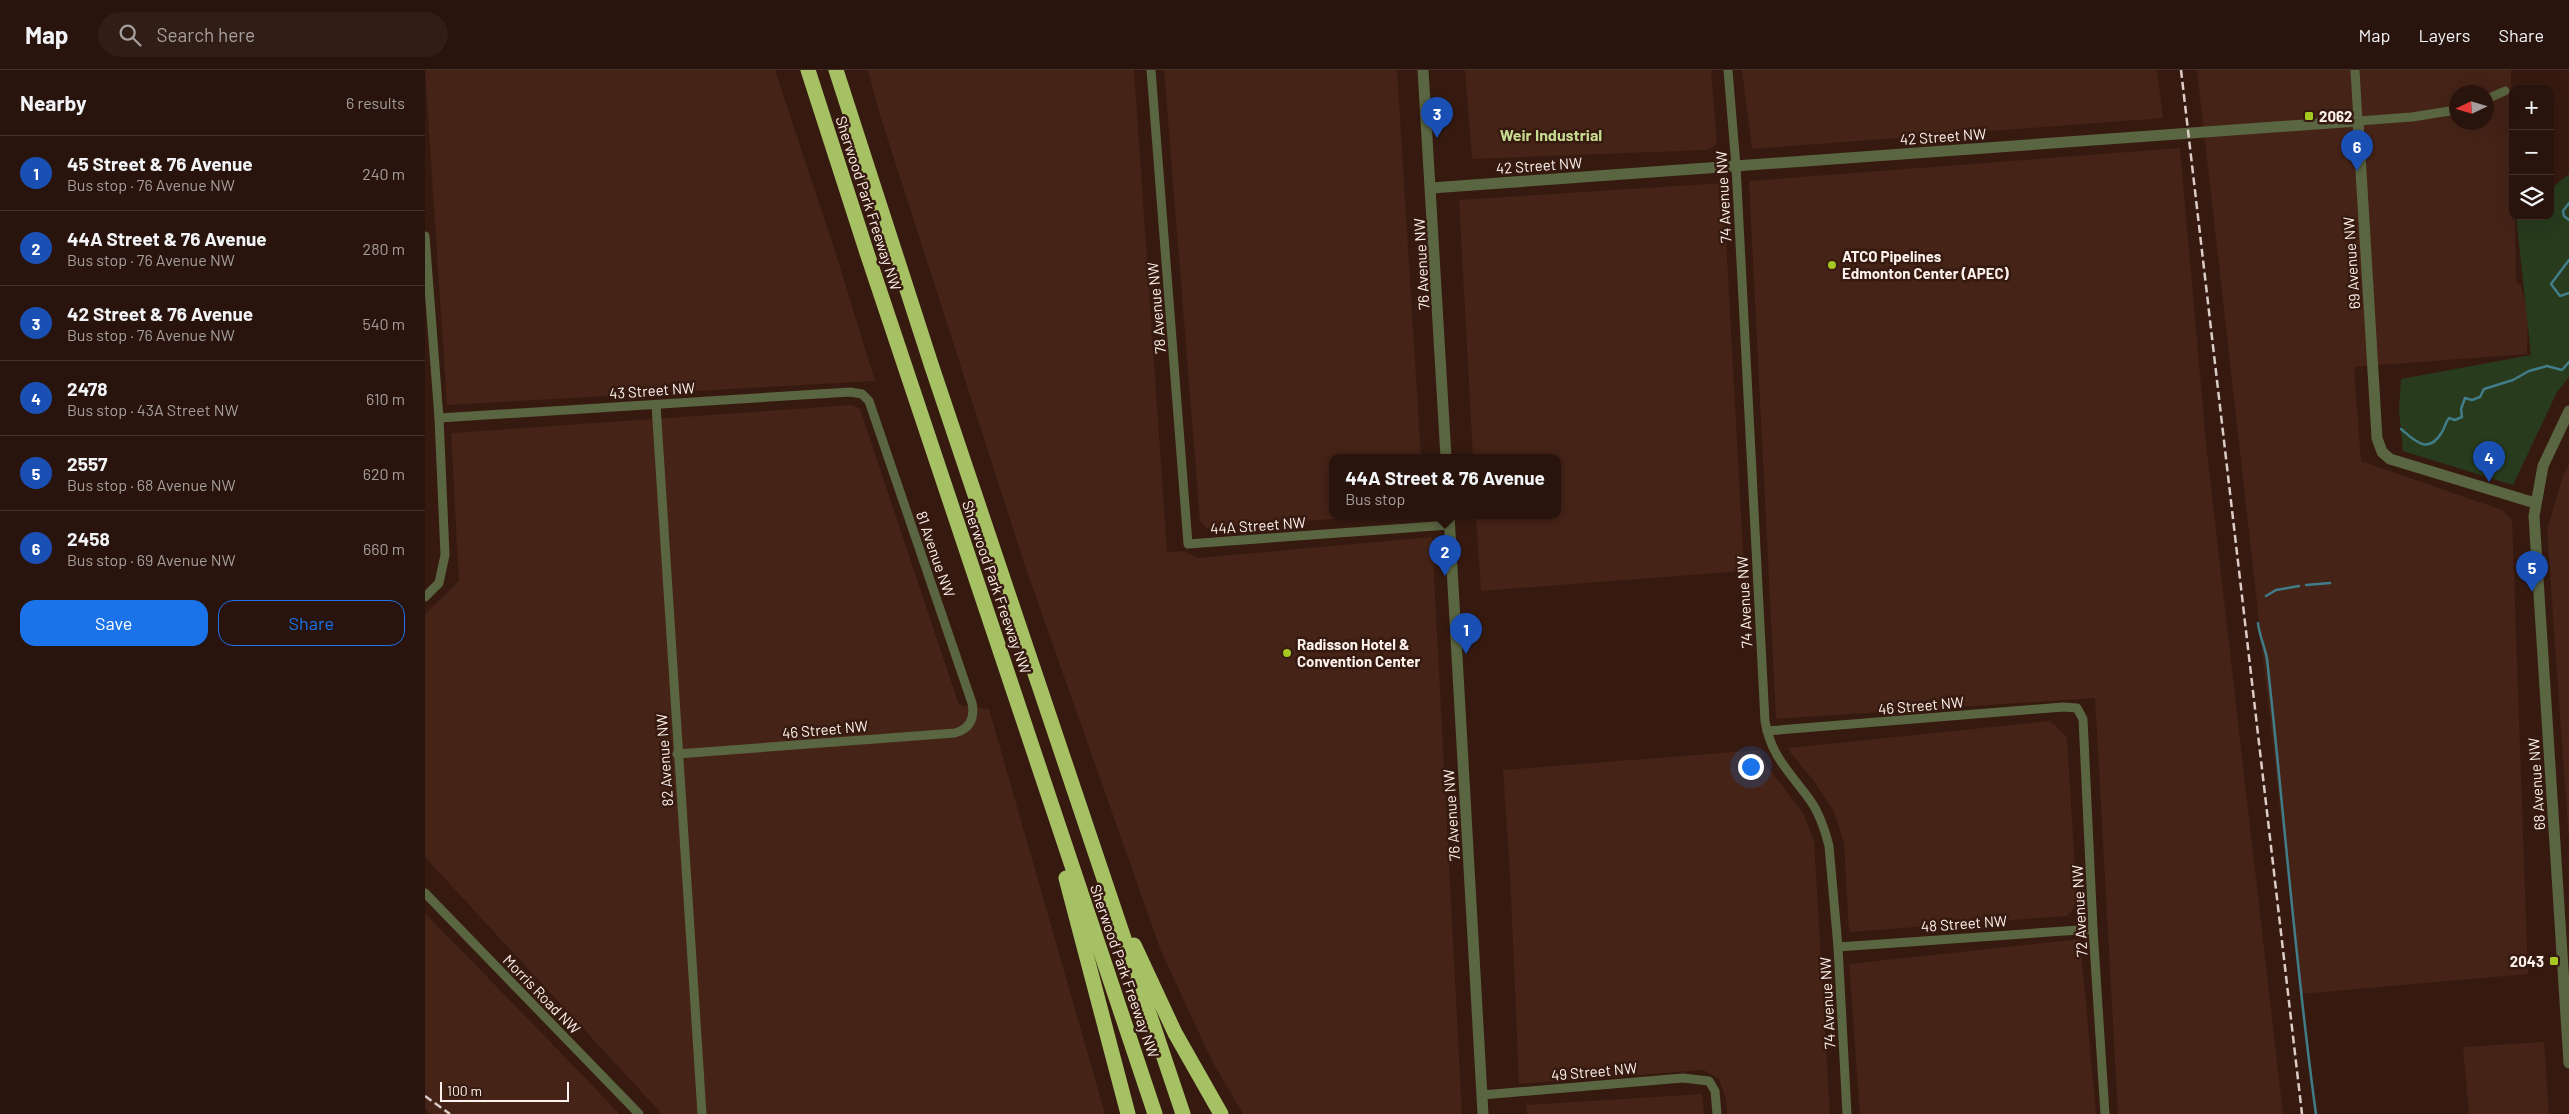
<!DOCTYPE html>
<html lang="en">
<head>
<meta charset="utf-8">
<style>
  :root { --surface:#28140c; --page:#301d15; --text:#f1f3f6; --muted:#a59e9d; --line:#44332d; --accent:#1a73e8 }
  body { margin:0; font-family:Barlow,sans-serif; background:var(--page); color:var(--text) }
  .controls { position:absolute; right:15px; top:15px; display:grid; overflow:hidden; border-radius:10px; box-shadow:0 5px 20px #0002 }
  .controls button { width:45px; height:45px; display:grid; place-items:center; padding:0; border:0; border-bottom:1px solid var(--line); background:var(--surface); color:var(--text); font:25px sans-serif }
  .compass { position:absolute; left:2024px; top:15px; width:45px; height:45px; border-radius:50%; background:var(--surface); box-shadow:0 5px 20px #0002; rotate:266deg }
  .scale { position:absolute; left:15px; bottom:12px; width:129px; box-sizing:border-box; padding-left:5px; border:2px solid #fdf1ed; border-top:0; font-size:14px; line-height:18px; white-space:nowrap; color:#fdf1ed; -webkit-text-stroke:4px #361a10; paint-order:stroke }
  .you { position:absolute; left:1325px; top:696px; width:18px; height:18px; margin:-12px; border:4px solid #fff; border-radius:50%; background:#1a73e8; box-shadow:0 0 0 8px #1a73e833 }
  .badge { display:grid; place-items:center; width:32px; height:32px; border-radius:50%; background:var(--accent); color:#fff; font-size:16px; font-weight:700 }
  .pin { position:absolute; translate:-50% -41px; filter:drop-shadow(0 1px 2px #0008) }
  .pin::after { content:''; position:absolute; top:26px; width:18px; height:15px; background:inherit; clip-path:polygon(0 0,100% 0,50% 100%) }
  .popup { position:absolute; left:904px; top:384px; width:232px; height:65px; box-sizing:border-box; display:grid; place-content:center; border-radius:10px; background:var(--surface); filter:drop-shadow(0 1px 4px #0005); font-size:16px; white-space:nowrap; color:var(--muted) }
  .popup b { font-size:19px; color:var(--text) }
  .popup::after { content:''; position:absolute; left:50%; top:100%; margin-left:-10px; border:10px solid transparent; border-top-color:var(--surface) }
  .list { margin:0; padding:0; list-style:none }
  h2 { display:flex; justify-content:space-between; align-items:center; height:65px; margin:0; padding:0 20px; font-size:21px }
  h2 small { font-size:16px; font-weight:400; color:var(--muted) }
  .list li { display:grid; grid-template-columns:32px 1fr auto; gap:15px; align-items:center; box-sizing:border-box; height:75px; padding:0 20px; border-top:1px solid var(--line) }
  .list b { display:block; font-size:19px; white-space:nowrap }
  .list p { margin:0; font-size:16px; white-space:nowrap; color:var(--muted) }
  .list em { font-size:16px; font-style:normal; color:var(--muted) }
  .actions { display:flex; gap:10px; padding:15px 20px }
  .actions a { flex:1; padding:11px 0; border:1px solid var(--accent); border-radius:15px; text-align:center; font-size:18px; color:var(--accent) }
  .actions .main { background:var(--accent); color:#fff }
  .icon { flex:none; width:28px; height:28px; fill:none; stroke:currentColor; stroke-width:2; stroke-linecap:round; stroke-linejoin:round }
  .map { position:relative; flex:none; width:2144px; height:1044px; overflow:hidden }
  header { display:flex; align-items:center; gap:30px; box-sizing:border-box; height:70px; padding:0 25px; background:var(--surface); border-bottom:1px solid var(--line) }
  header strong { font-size:24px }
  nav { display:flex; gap:28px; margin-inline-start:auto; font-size:18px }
  .search { width:350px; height:45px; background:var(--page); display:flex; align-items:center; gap:12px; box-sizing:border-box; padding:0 18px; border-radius:28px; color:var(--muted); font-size:19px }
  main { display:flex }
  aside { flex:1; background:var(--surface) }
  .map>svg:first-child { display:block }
  .built { fill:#452317; fill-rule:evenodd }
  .green { fill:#283b1d }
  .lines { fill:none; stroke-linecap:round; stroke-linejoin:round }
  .stream { stroke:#417c89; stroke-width:2.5 }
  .minor { stroke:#5a6541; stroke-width:9 }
  .tertiary { stroke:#5a6541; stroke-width:11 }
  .motorway { stroke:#a6c163; stroke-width:15 }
  .rail { stroke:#dbccc7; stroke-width:2.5; stroke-dasharray:8 4; stroke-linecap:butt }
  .poi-dot { fill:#a5c822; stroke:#361a10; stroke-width:2 }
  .labels { text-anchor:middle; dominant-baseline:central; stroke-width:5; stroke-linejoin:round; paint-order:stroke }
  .poi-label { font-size:15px; font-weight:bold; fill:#fdf1ed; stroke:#361a10; text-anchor:start }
  .street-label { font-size:15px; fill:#fdf1ed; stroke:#361a10 }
  .neighbourhood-label { font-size:16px; font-weight:bold; fill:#c4da8f; stroke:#361a10 }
</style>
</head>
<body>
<header>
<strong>Map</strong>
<div class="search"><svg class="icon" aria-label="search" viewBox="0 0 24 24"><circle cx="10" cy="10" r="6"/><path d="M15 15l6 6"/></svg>Search here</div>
<nav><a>Map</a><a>Layers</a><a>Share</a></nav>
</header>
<main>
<aside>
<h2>Nearby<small>6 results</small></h2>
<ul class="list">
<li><span class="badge" style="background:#1a4fb4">1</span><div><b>45 Street &amp; 76 Avenue</b><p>Bus stop · 76 Avenue NW</p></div><em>240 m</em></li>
<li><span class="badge" style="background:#1a4fb4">2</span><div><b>44A Street &amp; 76 Avenue</b><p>Bus stop · 76 Avenue NW</p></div><em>280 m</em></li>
<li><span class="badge" style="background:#1a4fb4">3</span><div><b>42 Street &amp; 76 Avenue</b><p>Bus stop · 76 Avenue NW</p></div><em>540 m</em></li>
<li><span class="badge" style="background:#1a4fb4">4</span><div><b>2478</b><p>Bus stop · 43A Street NW</p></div><em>610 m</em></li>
<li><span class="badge" style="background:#1a4fb4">5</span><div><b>2557</b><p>Bus stop · 68 Avenue NW</p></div><em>620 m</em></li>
<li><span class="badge" style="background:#1a4fb4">6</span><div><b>2458</b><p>Bus stop · 69 Avenue NW</p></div><em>660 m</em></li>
</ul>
<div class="actions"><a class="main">Save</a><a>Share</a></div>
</aside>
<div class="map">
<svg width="2144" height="1044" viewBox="0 0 2144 1044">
  <rect width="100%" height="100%" fill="#361a10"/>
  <g class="built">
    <path d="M0 0H350L410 181 450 311 22 335Z"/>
    <path d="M443 0H709L742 482 759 481 772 488 1007 467 1037 1044H818L786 989 736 881 600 496 454 42Z"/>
    <path d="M739 0H972L996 387H908V445H961L781 458 775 451Z"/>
    <path d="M1040 0H1286L1292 74 1282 80 1047 89Z"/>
    <path d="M1317 0H1732L1738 48 1327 79Z"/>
    <path d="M1772 0H2086L2088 146H2090L2091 211 2096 216 2103 244 2102 284 1929 297 1936 391 2077 440 2087 450 2103 904 1876 924ZM2031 22H2062V52H2031Z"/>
    <path d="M1755 78 1781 373 1858 1044H1693L1670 628 1351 649 1324 111Z"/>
    <path d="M1298 113 1319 501 1056 521 1051 445H1132V387H1048L1034 130Z"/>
    <path d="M427 335 435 339 534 635 564 639 680 1044H237L0 787V544L34 511 26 363Z"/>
    <path d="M2144 394V771L2122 460 2138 406Z"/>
    <path d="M1625 651 1642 667 1652 834 1642 846 1424 862 1419 773 1409 742 1388 710 1362 678Z"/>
    <path d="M1334 680 1342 696 1378 743 1389 770 1405 1044H1302L1301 1029 1294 1009 1278 1000 1094 1014 1085 804 1078 700Z"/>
    <path d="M0 843 170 1018 194 1044H6L0 1038Z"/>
    <path d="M1655 869 1671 1044H1435L1424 894Z"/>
    <path d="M2119 972 2124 1044H2044L2038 977Z"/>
    <path d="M1277 1024 1279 1044H1102L1101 1035Z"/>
  </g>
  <path class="green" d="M2144 104V307L2132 322 2088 415 1978 381 1974 339 1976 309 2106 285 2091 146H2125V106L2129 116Z"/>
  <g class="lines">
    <g class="stream">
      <path d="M2144 133 2138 141 2139 146 2144 150"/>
      <path d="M2144 190 2126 214 2135 226 2144 223"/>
      <path d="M1976 359C1989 370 2003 386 2017 362 2020 357 2020 353 2024 348L2030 350 2037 347 2036 339 2040 328 2047 330 2055 327 2059 319 2088 310 2104 301 2122 296 2137 300 2144 292"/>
      <path d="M1881 515 1905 513"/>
      <path d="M1841 526 1851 520 1874 516"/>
      <path d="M1833 553C1834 565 1840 577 1842 589 1859 741 1870 893 1891 1044"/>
    </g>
    <g class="minor">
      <path d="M726 0 763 474 1024 455"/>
      <path d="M1303 0 1311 96 1340 651C1346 687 1365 702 1385 730 1395 744 1400 760 1404 776L1413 877 1422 1044"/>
      <path d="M1930 0 1933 51 1987 47 2031 40"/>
      <path d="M2062 29 2080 21"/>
      <path d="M0 166 14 348 20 485 14 513 0 527"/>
      <path d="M231 335 277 1044"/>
      <path d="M14 348 425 322 437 324 444 331 547 633C550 648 545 659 530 663L252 684"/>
      <path d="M1342 661 1638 637 1652 638 1658 649 1668 859 1680 1044"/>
      <path d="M0 823 214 1044"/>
      <path d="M1413 877 1668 859"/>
      <path d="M1057 1025 1258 1008 1284 1011 1290 1021 1292 1044"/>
    </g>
    <g class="tertiary">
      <path d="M998 0 1021 387"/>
      <path d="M1006 118 1933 51 1952 368 1957 382 1965 389 2110 433"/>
      <path d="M2144 341 2118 396 2109 446 2144 993"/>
      <path d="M1024 445 1058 1044"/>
    </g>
    <g class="motorway">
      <path d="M383 0 442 183 730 1044"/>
      <path d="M411 0 507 297 758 1044"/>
      <path d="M641 808 703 1044"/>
      <path d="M709 875 750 963 796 1044"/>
    </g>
    <g class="rail">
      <path d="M1756 0 1877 1044"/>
      <path d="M0 1026 25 1044"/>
    </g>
  </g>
  <g class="poi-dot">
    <rect x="1879" y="41" width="10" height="10" rx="2.5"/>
    <circle cx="1407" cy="195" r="5"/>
    <circle cx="862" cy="583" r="5"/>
    <rect x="2124" y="886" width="10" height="10" rx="2.5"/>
  </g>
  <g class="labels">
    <g class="poi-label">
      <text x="1894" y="46">2062</text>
      <text x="1417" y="186">ATCO Pipelines<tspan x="1417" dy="17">Edmonton Center (APEC)</tspan></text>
      <text x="872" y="574">Radisson Hotel &amp;<tspan x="872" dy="17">Convention Center</tspan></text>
      <text x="2119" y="891" text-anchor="end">2043</text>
    </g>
    <g class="street-label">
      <text transform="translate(1518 66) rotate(-4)">42 Street NW</text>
      <text transform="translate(1114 95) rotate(-4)">42 Street NW</text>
      <text transform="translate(1298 127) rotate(-93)">74 Avenue NW</text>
      <text transform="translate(444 133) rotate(72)">Sherwood Park Freeway NW</text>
      <text transform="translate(1926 193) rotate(-94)">69 Avenue NW</text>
      <text transform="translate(996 194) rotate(-93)">76 Avenue NW</text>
      <text transform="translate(731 238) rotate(-95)">78 Avenue NW</text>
      <text transform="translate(227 320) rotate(-4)">43 Street NW</text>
      <text transform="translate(833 455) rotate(-4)">44A Street NW</text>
      <text transform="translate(511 484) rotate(71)">81 Avenue NW</text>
      <text transform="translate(572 517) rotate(71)">Sherwood Park Freeway NW</text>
      <text transform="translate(1319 532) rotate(-93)">74 Avenue NW</text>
      <text transform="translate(1496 635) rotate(-5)">46 Street NW</text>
      <text transform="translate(400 659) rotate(-5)">46 Street NW</text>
      <text transform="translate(239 690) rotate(-94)">82 Avenue NW</text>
      <text transform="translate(2111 714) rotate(-94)">68 Avenue NW</text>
      <text transform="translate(1026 745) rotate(-94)">76 Avenue NW</text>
      <text transform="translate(1654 841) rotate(-93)">72 Avenue NW</text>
      <text transform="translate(1539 853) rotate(-4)">48 Street NW</text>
      <text transform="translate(700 901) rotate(71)">Sherwood Park Freeway NW</text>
      <text transform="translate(117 924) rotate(46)">Morris Road NW</text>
      <text transform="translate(1402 933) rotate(-93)">74 Avenue NW</text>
      <text transform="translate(1169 1001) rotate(-5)">49 Street NW</text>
    </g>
    <g class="neighbourhood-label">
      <text x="1126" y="64">Weir Industrial</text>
    </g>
  </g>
</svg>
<div class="controls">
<button>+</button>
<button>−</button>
<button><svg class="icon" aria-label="layers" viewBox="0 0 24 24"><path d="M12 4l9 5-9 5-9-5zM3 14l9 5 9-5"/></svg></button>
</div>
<svg class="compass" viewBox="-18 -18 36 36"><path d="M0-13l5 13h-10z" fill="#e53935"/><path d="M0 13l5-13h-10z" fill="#a59e9d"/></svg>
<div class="scale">100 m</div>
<div class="you"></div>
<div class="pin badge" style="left:1041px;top:584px;background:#1a4fb4">1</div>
<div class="pin badge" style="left:1020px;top:506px;background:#1a4fb4">2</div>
<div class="popup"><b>44A Street &amp; 76 Avenue</b>Bus stop</div>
<div class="pin badge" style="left:1012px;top:68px;background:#1a4fb4">3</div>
<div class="pin badge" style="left:2064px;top:412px;background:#1a4fb4">4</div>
<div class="pin badge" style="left:2107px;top:522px;background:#1a4fb4">5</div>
<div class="pin badge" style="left:1932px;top:101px;background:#1a4fb4">6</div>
</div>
</main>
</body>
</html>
